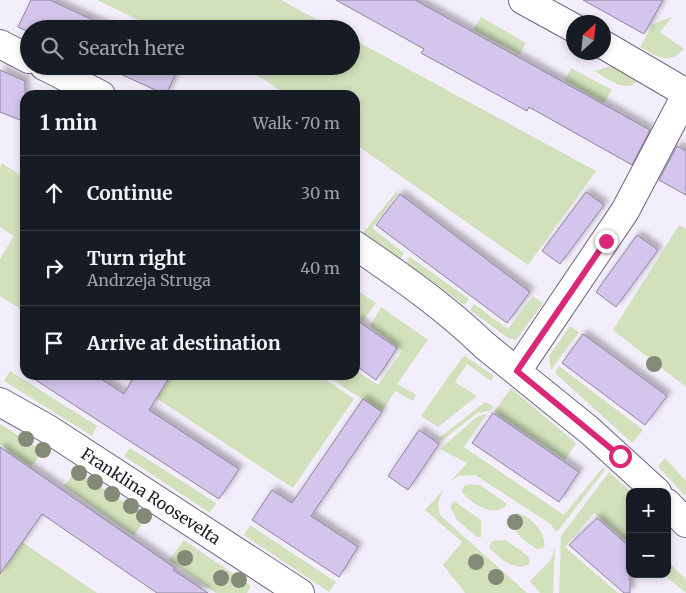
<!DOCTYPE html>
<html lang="en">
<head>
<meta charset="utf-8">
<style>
  :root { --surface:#171b24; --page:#20242c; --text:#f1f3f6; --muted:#9ea1a6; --line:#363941 }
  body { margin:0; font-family:Merriweather,serif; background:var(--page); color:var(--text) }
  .controls { position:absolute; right:15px; bottom:15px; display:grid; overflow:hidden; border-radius:10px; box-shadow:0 2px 8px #0003 }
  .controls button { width:45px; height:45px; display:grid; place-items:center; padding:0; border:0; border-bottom:1px solid var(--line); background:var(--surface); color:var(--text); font:25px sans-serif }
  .compass { position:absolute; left:566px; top:15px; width:45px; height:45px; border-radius:50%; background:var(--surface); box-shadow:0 2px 8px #0003; rotate:27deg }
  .stop { position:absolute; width:15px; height:15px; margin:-11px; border:4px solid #db2777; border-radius:50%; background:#fff }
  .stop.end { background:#db2777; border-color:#fff; box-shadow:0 1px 5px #0008 }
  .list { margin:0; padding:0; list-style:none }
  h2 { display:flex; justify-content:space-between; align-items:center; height:65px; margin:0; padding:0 20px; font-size:21px }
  h2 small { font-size:16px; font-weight:400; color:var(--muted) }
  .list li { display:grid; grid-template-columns:32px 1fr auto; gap:15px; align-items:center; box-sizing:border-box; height:75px; padding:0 20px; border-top:1px solid var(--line) }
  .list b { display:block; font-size:19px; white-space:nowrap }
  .list p { margin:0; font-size:16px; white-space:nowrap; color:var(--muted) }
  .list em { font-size:16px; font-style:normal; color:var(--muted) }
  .icon { flex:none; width:28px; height:28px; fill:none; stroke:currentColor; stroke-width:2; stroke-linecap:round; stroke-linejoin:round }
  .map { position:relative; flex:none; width:686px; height:593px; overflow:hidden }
  .search { position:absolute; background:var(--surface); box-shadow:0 2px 8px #0003; left:20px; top:20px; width:340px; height:55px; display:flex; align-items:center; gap:12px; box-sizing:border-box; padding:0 18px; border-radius:28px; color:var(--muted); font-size:19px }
  .panel { position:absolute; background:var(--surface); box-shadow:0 2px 8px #0003; left:20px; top:90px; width:340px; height:290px; border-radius:15px }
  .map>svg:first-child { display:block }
  .green { fill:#d2e1bc }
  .building { fill:#d3c5ec; stroke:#8d859b; filter:url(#shadow) }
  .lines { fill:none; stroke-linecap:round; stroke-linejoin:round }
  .minor-casing { stroke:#6f677d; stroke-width:30 }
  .minor { stroke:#fff; stroke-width:28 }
  .tree { fill:#848a78 }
  .route { stroke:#db2777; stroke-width:6 }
  .labels { text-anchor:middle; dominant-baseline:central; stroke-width:4; stroke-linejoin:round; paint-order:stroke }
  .street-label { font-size:16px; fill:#211d26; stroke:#fff }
</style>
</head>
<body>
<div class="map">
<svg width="686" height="593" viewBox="0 0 686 593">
  <defs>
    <filter id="shadow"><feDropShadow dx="4.5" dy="-4.5" stdDeviation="2.5" flood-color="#0004"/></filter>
  </defs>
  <rect width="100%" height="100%" fill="#f3eefc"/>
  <g class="green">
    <path d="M97 0H281L334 29H157Z"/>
    <path d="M481 17 526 43 519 55 473 30Z"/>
    <path d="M672 17 660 32 684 49C668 66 657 56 640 47L653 24Z"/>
    <path d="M351 38 596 171 528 265 355 144V95H286L265 80 235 66H351Z"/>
    <path d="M619 64 638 80C626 95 607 78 594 71Z"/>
    <path d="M571 68 612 90 604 103 565 81Z"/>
    <path d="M2 163 25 178V312L0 296V259L14 236 0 227V167Z"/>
    <path d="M396 192 398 193 372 228 404 253 400 259 363 233Z"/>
    <path d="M679 225 686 229V387L613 330Z"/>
    <path d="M410 257 469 299 464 305 406 262Z"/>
    <path d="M355 289 376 303 361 324 355 319Z"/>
    <path d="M533 296 543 303 516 340 508 338 470 310 474 304 508 329Z"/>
    <path d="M381 307 428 340 397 384 416 395 413 401 395 391 382 412 325 375H355V370L378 385 402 351 370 326Z"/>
    <path d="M570 326 579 332 551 370 549 356Z"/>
    <path d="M464 355 494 376 491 381 467 364 455 382 477 396 438 427 421 416Z"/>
    <path d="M559 366 643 430 632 443 555 373Z"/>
    <path d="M10 371 97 426 92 436 4 381Z"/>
    <path d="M121 375H319L354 399 293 488Z"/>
    <path d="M511 388 576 443 565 460 494 412Z"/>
    <path d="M485 402 493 406 490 411 477 413 443 440 439 438Z"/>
    <path d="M487 414 464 447 564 515 603 467 605 470 557 532 549 523 475 475 459 476 451 481 467 463 440 449 478 416Z"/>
    <path d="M0 424 43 451 31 467 0 445Z"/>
    <path d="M130 448 216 503 210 513 124 456Z"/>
    <path d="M665 458 686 481V493L684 495 658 466Z"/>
    <path d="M76 471 147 517 134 536 64 486Z"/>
    <path d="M609 472 630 491V534L625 540 594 513 565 547 618 593H559L561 536Z"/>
    <path d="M469 484 480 485 506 503V506C492 518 471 503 461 491L465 485Z"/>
    <path d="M444 489C439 499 436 506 441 516L527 593H465L443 565 462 542 425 510Z"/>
    <path d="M454 501 481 520V537H477L457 520 450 507Z"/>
    <path d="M516 513C529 514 548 534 544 548L537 549C526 541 505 530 516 513Z"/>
    <path d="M250 525 336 582 329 592 244 535Z"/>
    <path d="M0 527 97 593H0Z"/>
    <path d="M184 540 251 586 247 593H216L169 560Z"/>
    <path d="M506 540 528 556 530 562 528 565C511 571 501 558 489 548L492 541Z"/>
    <path d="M555 547 553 593H540L530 581 551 560Z"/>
    <path d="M667 560 686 580V593L663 574H667Z"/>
  </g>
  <g class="building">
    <path d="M31 0H50L112 29H29V32L18 27Z"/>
    <path d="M336 0H415L650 130 632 165 529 107 527 111 421 53 424 49Z"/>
    <path d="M583 0H663L644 34Z"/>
    <path d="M103 66H179L166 95Z"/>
    <path d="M0 70 25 81V122L0 112Z"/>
    <path d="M677 146 686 151V195L659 180Z"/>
    <path d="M586 192 604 205 560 264 542 251Z"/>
    <path d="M400 194 530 292 507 323 376 225Z"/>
    <path d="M637 235 658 250 616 307 596 292Z"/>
    <path d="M355 319 397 348 376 380 355 365Z"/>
    <path d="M583 334 667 396 645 425 562 363Z"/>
    <path d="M28 375H95L124 394 135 375H171L149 410 239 469 219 499Z"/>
    <path d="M363 399 382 412 311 516 358 547 339 577 252 520 272 490 292 503Z"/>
    <path d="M493 413 579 472 559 502 472 443Z"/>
    <path d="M419 430 439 444 408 490 388 476Z"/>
    <path d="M0 447 175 568 173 570 208 593H157L42 514 0 574Z"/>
    <path d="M597 518 630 547V593H624L569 545Z"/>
  </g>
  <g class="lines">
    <g class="minor-casing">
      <g id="minor">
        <path d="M523 0 574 28"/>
        <path d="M0 44 29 59"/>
        <path d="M604 45 686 93"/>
        <path d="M44 66 101 95"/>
        <path d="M355 245C400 276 445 307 484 345L589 430 657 492"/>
        <path d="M517 371 625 211 686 95"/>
        <path d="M0 402 48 429 300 593"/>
        <path d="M667 503 686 523"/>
      </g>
    </g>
    <use href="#minor" class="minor"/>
  </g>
  <g class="tree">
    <circle cx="654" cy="364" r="8"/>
    <circle cx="26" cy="439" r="8"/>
    <circle cx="43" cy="450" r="8"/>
    <circle cx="79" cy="473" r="8"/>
    <circle cx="95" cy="482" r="8"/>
    <circle cx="112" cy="494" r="8"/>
    <circle cx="131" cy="506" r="8"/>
    <circle cx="144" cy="516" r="8"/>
    <circle cx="515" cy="522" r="8"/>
    <circle cx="185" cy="558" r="8"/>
    <circle cx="476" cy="562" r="8"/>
    <circle cx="496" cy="577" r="8"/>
    <circle cx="221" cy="578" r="8"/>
    <circle cx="239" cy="580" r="8"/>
  </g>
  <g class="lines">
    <path class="route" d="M606 241 517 371 620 456"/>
  </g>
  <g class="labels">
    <g class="street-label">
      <text transform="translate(151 496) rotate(33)">Franklina Roosevelta</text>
    </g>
  </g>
</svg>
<div class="controls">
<button>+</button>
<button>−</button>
</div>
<svg class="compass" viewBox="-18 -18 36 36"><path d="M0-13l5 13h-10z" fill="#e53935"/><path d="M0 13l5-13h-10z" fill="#9ea1a6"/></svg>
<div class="stop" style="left:620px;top:456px"></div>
<div class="stop end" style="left:606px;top:241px"></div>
<div class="search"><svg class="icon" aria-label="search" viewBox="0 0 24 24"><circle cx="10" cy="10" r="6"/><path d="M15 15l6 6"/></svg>Search here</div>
<section class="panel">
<h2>1 min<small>Walk · 70 m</small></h2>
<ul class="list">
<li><svg class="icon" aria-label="ahead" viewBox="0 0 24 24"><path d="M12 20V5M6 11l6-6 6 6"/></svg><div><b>Continue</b></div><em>30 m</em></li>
<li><svg class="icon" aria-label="right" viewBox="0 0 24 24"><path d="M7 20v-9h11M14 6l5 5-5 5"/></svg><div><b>Turn right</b><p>Andrzeja Struga</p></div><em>40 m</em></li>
<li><svg class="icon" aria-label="arrive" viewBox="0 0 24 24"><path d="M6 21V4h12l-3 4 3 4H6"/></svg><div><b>Arrive at destination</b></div></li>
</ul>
</section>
</div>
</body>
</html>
